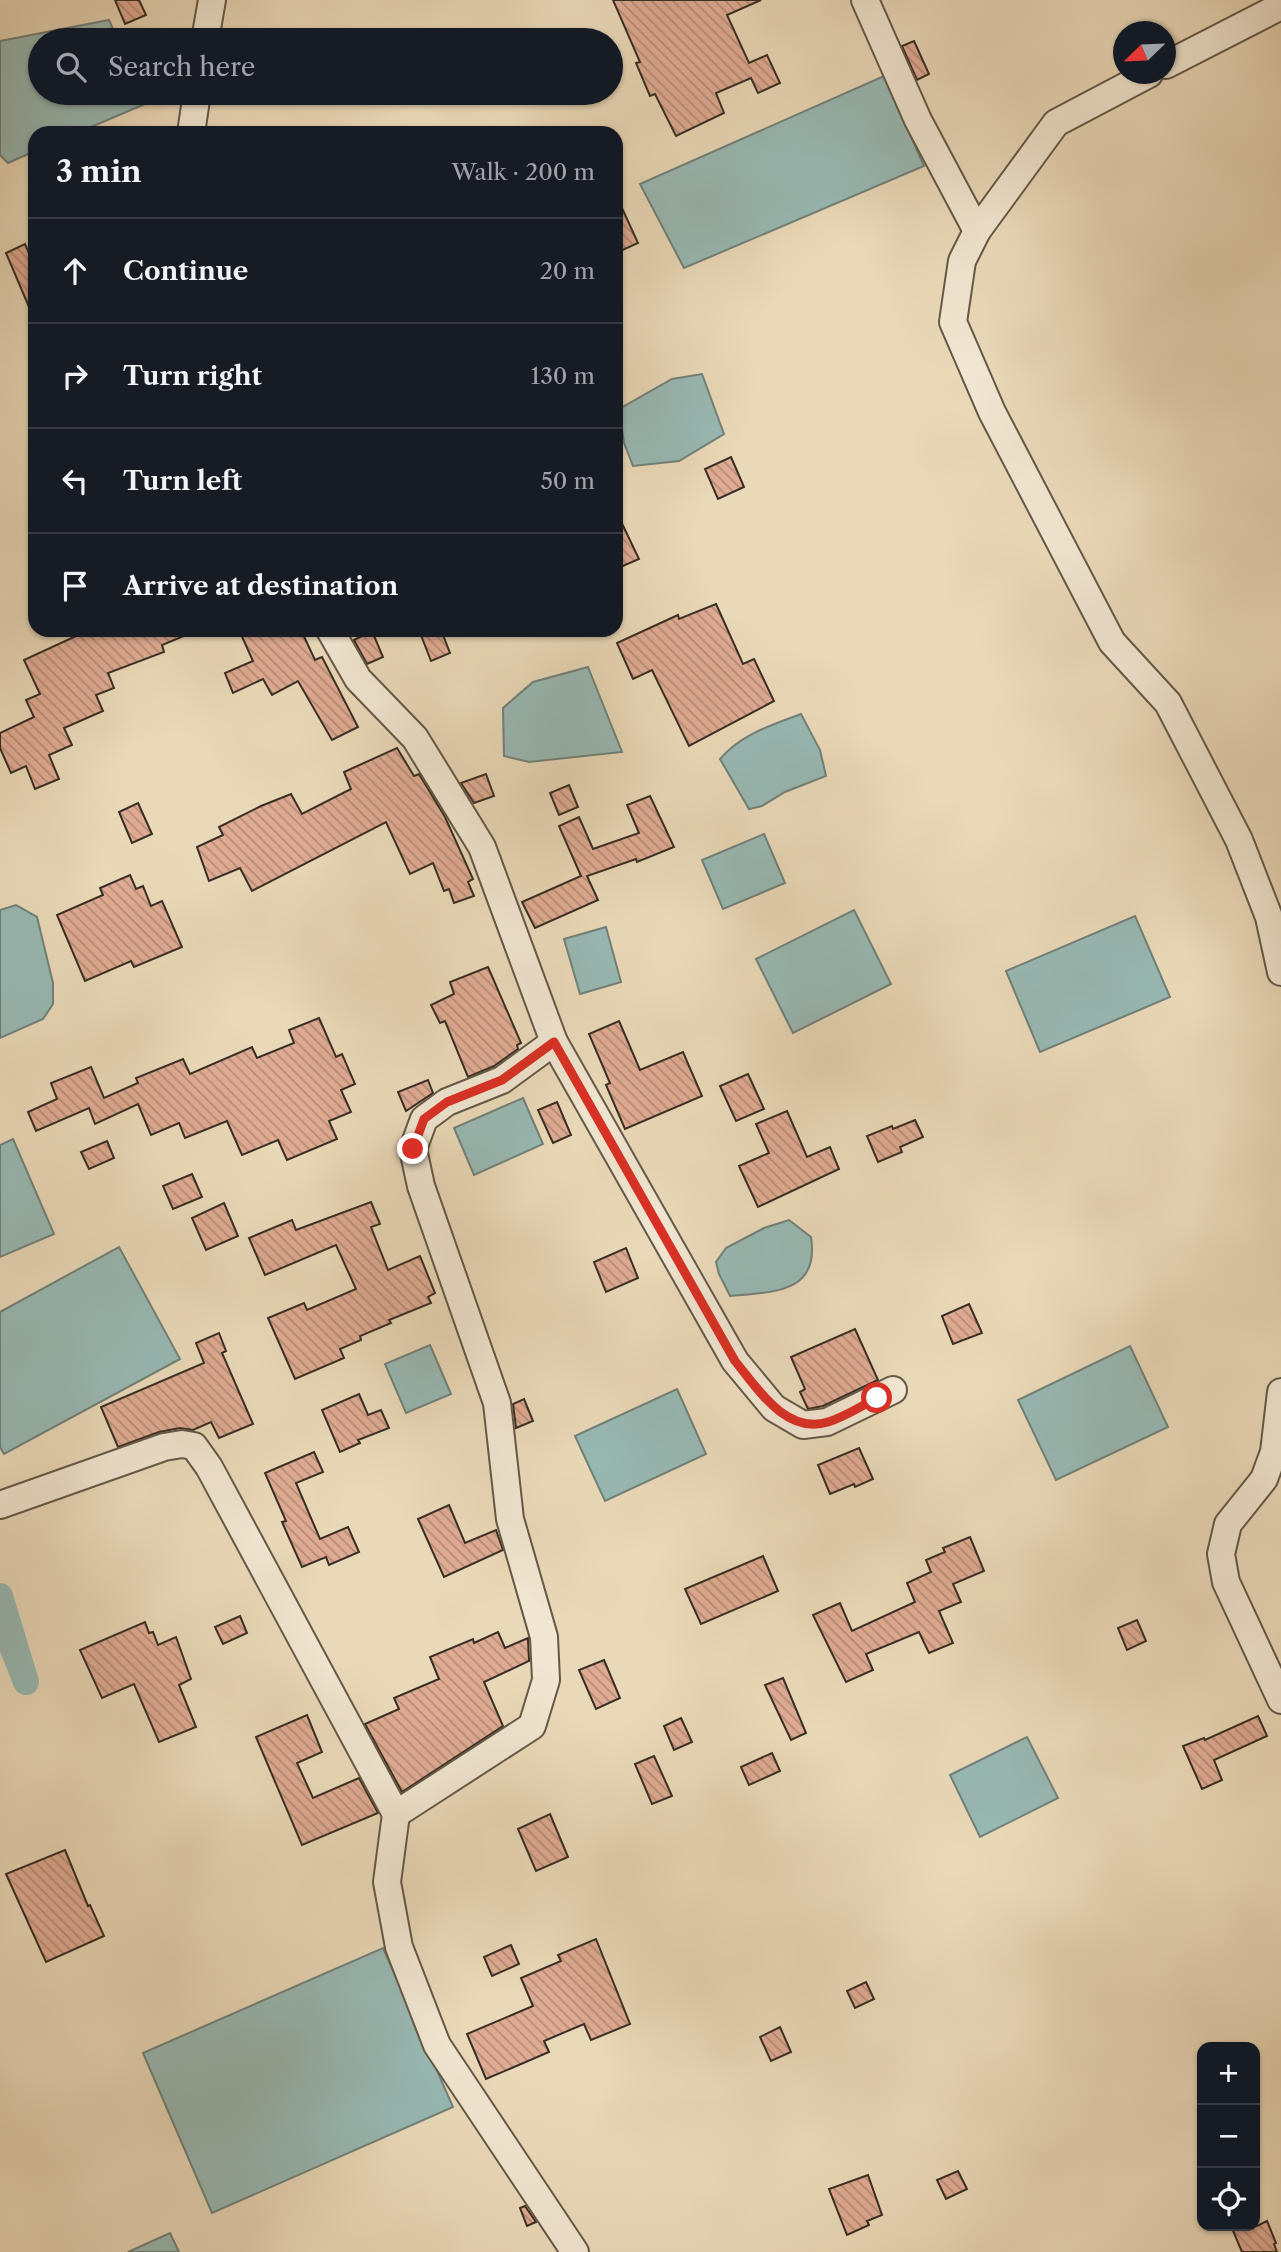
<!DOCTYPE html>
<html lang="en">
<head>
<meta charset="utf-8">
<style>
  :root { --surface:#171b24; --page:#20242c; --text:#f1f3f6; --muted:#9ea1a6; --line:#363941 }
  body { margin:0; font-family:"Libre Caslon Text",serif; background:var(--page); color:var(--text) }
  .controls { position:absolute; right:21px; bottom:21px; display:grid; overflow:hidden; border-radius:14px; box-shadow:0 2px 5px #0004 }
  .controls button { width:63px; height:63px; display:grid; place-items:center; padding:0; border:0; border-bottom:2px solid var(--line); background:var(--surface); color:var(--text); font:35px sans-serif }
  .compass { position:absolute; left:1113px; top:21px; width:63px; height:63px; border-radius:50%; background:var(--surface); box-shadow:0 2px 5px #0004; rotate:247deg }
  .stop { position:absolute; width:21px; height:21px; margin:-16px; border:5px solid #d93025; border-radius:50%; background:#fff }
  .stop.end { background:#d93025; border-color:#fff; box-shadow:0 2px 7px #0008 }
  .list { margin:0; padding:0; list-style:none }
  h2 { display:flex; justify-content:space-between; align-items:center; height:91px; margin:0; padding:0 28px; font-size:30px }
  h2 small { font-size:23px; font-weight:400; color:var(--muted) }
  .list li { display:grid; grid-template-columns:46px 1fr auto; gap:21px; align-items:center; box-sizing:border-box; height:105px; padding:0 28px; border-top:2px solid var(--line) }
  .list b { display:block; font-size:26px; white-space:nowrap }
  .list em { font-size:23px; font-style:normal; color:var(--muted) }
  .icon { flex:none; width:38px; height:38px; fill:none; stroke:currentColor; stroke-width:2; stroke-linecap:round; stroke-linejoin:round }
  .map { position:relative; flex:none; width:1281px; height:2252px; overflow:hidden }
  .search { position:absolute; background:var(--surface); box-shadow:0 2px 5px #0004; left:28px; top:28px; width:595px; height:77px; display:flex; align-items:center; gap:18px; box-sizing:border-box; padding:0 24px; border-radius:38px; color:var(--muted); font-size:26px }
  .panel { position:absolute; background:var(--surface); box-shadow:0 2px 5px #0004; left:28px; top:126px; width:595px; height:511px; border-radius:21px }
  .map>svg:first-child { display:block }
  .water { fill:#98b9b4; stroke:#71817a; stroke-width:2 }
  .lines { fill:none; stroke-linecap:round; stroke-linejoin:round }
  .canal { stroke:#98b9b4; stroke-width:26 }
  .building { fill:url(#building-back-hatch); stroke:#372e23; stroke-width:2 }
  .minor-casing { stroke:#645948; stroke-width:30 }
  .minor { stroke:#f1e6d1; stroke-width:26 }
  .route { stroke:#d93025; stroke-width:9 }
</style>
</head>
<body>
<div class="map">
<svg width="1281" height="2252" viewBox="0 0 1281 2252">
  <defs>
    <pattern id="building-back-hatch" width="6" height="6" patternUnits="userSpaceOnUse" patternTransform="scale(1.75)"><rect width="6" height="6" fill="#e0ab93"/><path d="M-1 5l2 2M0 0l6 6M5-1l2 2" fill="none" stroke="#b68c78"/></pattern>
  </defs>
  <rect width="100%" height="100%" fill="#ead9b8"/>
  <filter id="stains"><feTurbulence type="fractalNoise" baseFrequency=".00286" numOctaves="4"/><feColorMatrix values="0 0 0 0 .2 0 0 0 0 .09 0 0 0 0 .02 0 0 0 .5 -.17"/></filter>
  <radialGradient id="worn" r=".72"><stop offset=".6" stop-color="#630" stop-opacity="0"/><stop offset="1" stop-color="#630" stop-opacity=".3"/></radialGradient>
  <g class="water">
    <path d="M109 20 118 40H40V93H140L145 104 77 133H35V151L8 163 0 155V41Z"/>
    <path d="M884 76 924 166 684 268 640 184Z"/>
    <path d="M702 374 724 434 679 461 633 466 624 443 619 409 672 379Z"/>
    <path d="M588 667 622 752 529 762 504 756 503 708 533 682Z"/>
    <path d="M801 714 820 750 826 776 785 792 762 806 749 809 720 759C741 734 772 725 801 714Z"/>
    <path d="M764 834 785 883 723 909 702 860Z"/>
    <path d="M16 905 37 917 53 983V1004L43 1019 0 1038V910Z"/>
    <path d="M854 910 891 984 793 1033 756 959Z"/>
    <path d="M1135 916 1170 997 1040 1052 1006 971Z"/>
    <path d="M606 927 621 982 580 994 564 939Z"/>
    <path d="M523 1098 543 1144 474 1175 454 1128Z"/>
    <path d="M13 1139 54 1234 0 1257V1145Z"/>
    <path d="M789 1220 811 1237C820 1294 772 1292 730 1296L719 1274 716 1262 726 1248 764 1228Z"/>
    <path d="M119 1247 180 1359 4 1454 0 1447V1312Z"/>
    <path d="M430 1345 451 1394 406 1413 385 1364Z"/>
    <path d="M1130 1346 1168 1427 1056 1480 1018 1400Z"/>
    <path d="M677 1389 706 1454 605 1501 575 1436Z"/>
    <path d="M1027 1737 1058 1798 980 1837 950 1775Z"/>
    <path d="M383 1948 453 2107 212 2213 143 2053Z"/>
    <path d="M170 2233 179 2252H128Z"/>
  </g>
  <g class="lines">
    <path class="canal" d="M0 1596 26 1682 0 1616"/>
  </g>
  <g class="building">
    <path d="M115 0H139L146 15 125 24Z"/>
    <path d="M613 0H761L727 15 749 63 767 55 780 83 758 93 751 78 716 93 724 113 676 136 655 94 650 96 636 63 640 62Z"/>
    <path d="M914 41 929 74 917 80 902 46Z"/>
    <path d="M616 195 638 243 616 253Z"/>
    <path d="M25 244 35 267V321L6 253Z"/>
    <path d="M731 457 744 487 718 499 705 469Z"/>
    <path d="M616 511 639 559 616 569Z"/>
    <path d="M716 604 743 664 754 659 774 701 689 746 652 670 633 679 617 643 678 615 679 619Z"/>
    <path d="M89 630H198L162 645 164 652 108 673 114 688 96 695 103 711 64 728 72 745 49 755 59 779 35 789 26 766 11 773 0 748V733L34 717 26 700 40 694 24 660Z"/>
    <path d="M239 630H301L315 660 322 657 358 727 332 740 298 681 272 695 263 679 233 693 225 673 253 661Z"/>
    <path d="M419 630H441L450 653 431 661Z"/>
    <path d="M372 631 383 657 367 664 354 640Z"/>
    <path d="M397 748 414 776 419 774 445 817 473 879 468 882 474 896 454 903 449 889 444 891 433 863 410 874 386 822 252 891 240 868 209 881 197 847 223 835 219 827 261 806 291 794 302 814 351 789 344 772Z"/>
    <path d="M486 774 494 796 474 803 461 783Z"/>
    <path d="M569 785 578 807 559 815 550 793Z"/>
    <path d="M650 796 674 847 637 862 636 859 587 876 598 900 535 928 522 902 581 876 559 826 579 817 593 849 639 833 627 805Z"/>
    <path d="M138 803 152 834 132 843 119 812Z"/>
    <path d="M130 875 136 889 143 886 151 906 162 901 182 947 134 967 131 961 85 981 57 915 103 895 100 888Z"/>
    <path d="M488 967 521 1043 517 1045 518 1049 494 1066 468 1077 445 1021 440 1023 431 1005 454 994 450 982Z"/>
    <path d="M319 1018 336 1057 342 1054 355 1084 341 1090 351 1112 329 1121 337 1139 287 1160 278 1140 242 1155 227 1121 185 1138 179 1123 151 1135 138 1104 95 1124 89 1108 36 1131 28 1112 57 1099 51 1083 91 1067 104 1098 138 1083 136 1078 183 1059 190 1074 252 1047 257 1058 294 1043 289 1030Z"/>
    <path d="M619 1021 640 1070 683 1052 702 1096 625 1129 606 1085 610 1083 589 1034Z"/>
    <path d="M748 1074 764 1109 736 1121 720 1086Z"/>
    <path d="M428 1080 433 1093 406 1111 398 1092Z"/>
    <path d="M557 1102 571 1135 553 1143 538 1110Z"/>
    <path d="M787 1111 807 1157 830 1147 839 1169 758 1207 739 1166 769 1153 756 1124Z"/>
    <path d="M915 1120 923 1137 900 1147 902 1152 878 1162 867 1136 892 1126 893 1129Z"/>
    <path d="M107 1141 114 1158 89 1169 81 1152Z"/>
    <path d="M192 1174 202 1197 173 1209 163 1186Z"/>
    <path d="M371 1202 380 1224 371 1227 388 1270 420 1256 435 1293 428 1297 431 1303 389 1320 391 1323 360 1336 361 1340 340 1349 344 1358 295 1379 268 1318 304 1303 307 1310 356 1289 336 1245 265 1275 249 1238 292 1220 296 1230Z"/>
    <path d="M224 1203 238 1236 206 1250 192 1218Z"/>
    <path d="M626 1248 638 1278 606 1292 594 1262Z"/>
    <path d="M969 1304 982 1333 953 1344 942 1316Z"/>
    <path d="M855 1329 878 1380 823 1406 808 1409 800 1392 805 1389 791 1357Z"/>
    <path d="M219 1333 226 1351 222 1353 253 1424 219 1438 211 1422 193 1430 180 1428 159 1432 118 1447 101 1407 204 1363 196 1343Z"/>
    <path d="M359 1394 368 1415 381 1410 389 1428 358 1440 360 1443 340 1452 322 1410Z"/>
    <path d="M524 1399 533 1421 516 1428 513 1404Z"/>
    <path d="M859 1448 873 1479 855 1487 854 1484 830 1494 818 1465Z"/>
    <path d="M314 1452 323 1472 296 1483 320 1539 348 1527 359 1552 329 1565 326 1557 302 1567 282 1522 286 1521 265 1473Z"/>
    <path d="M449 1505 465 1543 496 1530 503 1550 444 1577 418 1519Z"/>
    <path d="M970 1537 984 1571 953 1584 961 1602 939 1611 953 1643 929 1653 919 1632 866 1654 873 1670 846 1682 813 1615 840 1603 852 1631 915 1602 907 1583 931 1572 926 1560 945 1552 943 1548Z"/>
    <path d="M763 1556 778 1591 701 1624 685 1589Z"/>
    <path d="M240 1616 247 1633 223 1644 215 1627Z"/>
    <path d="M1137 1620 1146 1641 1127 1650 1118 1628Z"/>
    <path d="M145 1622 149 1633 153 1632 158 1645 176 1637 191 1679 179 1685 196 1727 159 1742 134 1684 102 1698 80 1650Z"/>
    <path d="M498 1632 505 1648 528 1638V1640L529 1661 484 1682 503 1726 402 1792 365 1724 399 1709 394 1698 439 1679 430 1657 473 1639 474 1643Z"/>
    <path d="M604 1660 620 1698 596 1709 579 1670Z"/>
    <path d="M783 1678 806 1733 791 1740 765 1685Z"/>
    <path d="M307 1715 322 1752 297 1763 313 1798 359 1778 378 1813 302 1845 256 1737Z"/>
    <path d="M1258 1716 1267 1736 1214 1760 1222 1780 1202 1789 1183 1746 1204 1738 1205 1740Z"/>
    <path d="M681 1718 692 1742 674 1750 664 1726Z"/>
    <path d="M772 1753 780 1771 749 1785 741 1767Z"/>
    <path d="M654 1756 672 1796 652 1804 635 1764Z"/>
    <path d="M550 1814 568 1857 536 1871 518 1829Z"/>
    <path d="M65 1850 88 1906 90 1905 104 1936 46 1962 6 1874Z"/>
    <path d="M596 1939 630 2024 591 2040 584 2024 544 2041 549 2052 486 2079 467 2034 533 2006 521 1978 561 1961 558 1955Z"/>
    <path d="M511 1945 519 1964 492 1976 484 1957Z"/>
    <path d="M866 1982 874 1999 855 2008 847 1991Z"/>
    <path d="M780 2027 791 2052 771 2061 760 2037Z"/>
    <path d="M958 2171 967 2189 946 2199 937 2180Z"/>
    <path d="M868 2175 882 2215 867 2221 869 2225 847 2235 829 2189Z"/>
    <path d="M525 2206 536 2222 527 2226 520 2208Z"/>
    <path d="M1267 2221 1276 2243 1274 2244 1277 2252H1242L1231 2226H1257Z"/>
  </g>
  <g class="lines">
    <g class="minor-casing">
      <g id="minor">
        <path d="M865 0 918 120 977 231"/>
        <path d="M205 40 212 0"/>
        <path d="M1166 65 1281 6"/>
        <path d="M1149 74 1056 123 977 231 962 261 953 322 992 412 1112 642 1168 703 1239 840 1269 917 1281 972"/>
        <path d="M191 133 197 93"/>
        <path d="M330 630 358 679 415 738 482 847 554 1042 502 1080 447 1102 424 1119 413 1149 421 1186 497 1403 510 1519 544 1637 546 1680 532 1726 396 1814 387 1882 399 1947 437 2045 575 2252"/>
        <path d="M554 1042 735 1361 774 1408 803 1425 827 1422 893 1390"/>
        <path d="M1281 1392 1274 1452 1264 1479 1228 1524 1221 1554 1226 1582 1281 1700"/>
        <path d="M0 1505 164 1447 182 1444 194 1446 209 1467 396 1814"/>
      </g>
    </g>
    <use href="#minor" class="minor"/>
  </g>
  <g class="lines">
    <path class="route" d="M413 1149 424 1119 447 1102 502 1080 554 1042 735 1361C758 1389 786 1435 828 1422 845 1417 861 1406 877 1398"/>
  </g>
  <rect width="100%" height="100%" filter="url(#stains)"/>
  <rect width="100%" height="100%" fill="url(#worn)"/>
</svg>
<div class="controls">
<button>+</button>
<button>−</button>
<button><svg class="icon" aria-label="locate" viewBox="0 0 24 24"><circle cx="12" cy="12" r="6"/><path d="M12 2v4M12 18v4M2 12h4M18 12h4"/></svg></button>
</div>
<svg class="compass" viewBox="-18 -18 36 36"><path d="M0-13l5 13h-10z" fill="#e53935"/><path d="M0 13l5-13h-10z" fill="#9ea1a6"/></svg>
<div class="stop" style="left:877px;top:1398px"></div>
<div class="stop end" style="left:413px;top:1149px"></div>
<div class="search"><svg class="icon" aria-label="search" viewBox="0 0 24 24"><circle cx="10" cy="10" r="6"/><path d="M15 15l6 6"/></svg>Search here</div>
<section class="panel">
<h2>3 min<small>Walk · 200 m</small></h2>
<ul class="list">
<li><svg class="icon" aria-label="ahead" viewBox="0 0 24 24"><path d="M12 20V5M6 11l6-6 6 6"/></svg><div><b>Continue</b></div><em>20 m</em></li>
<li><svg class="icon" aria-label="right" viewBox="0 0 24 24"><path d="M7 20v-9h11M14 6l5 5-5 5"/></svg><div><b>Turn right</b></div><em>130 m</em></li>
<li><svg class="icon" aria-label="left" viewBox="0 0 24 24"><path d="M17 20v-9H6M10 6l-5 5 5 5"/></svg><div><b>Turn left</b></div><em>50 m</em></li>
<li><svg class="icon" aria-label="arrive" viewBox="0 0 24 24"><path d="M6 21V4h12l-3 4 3 4H6"/></svg><div><b>Arrive at destination</b></div></li>
</ul>
</section>
</div>
</body>
</html>
